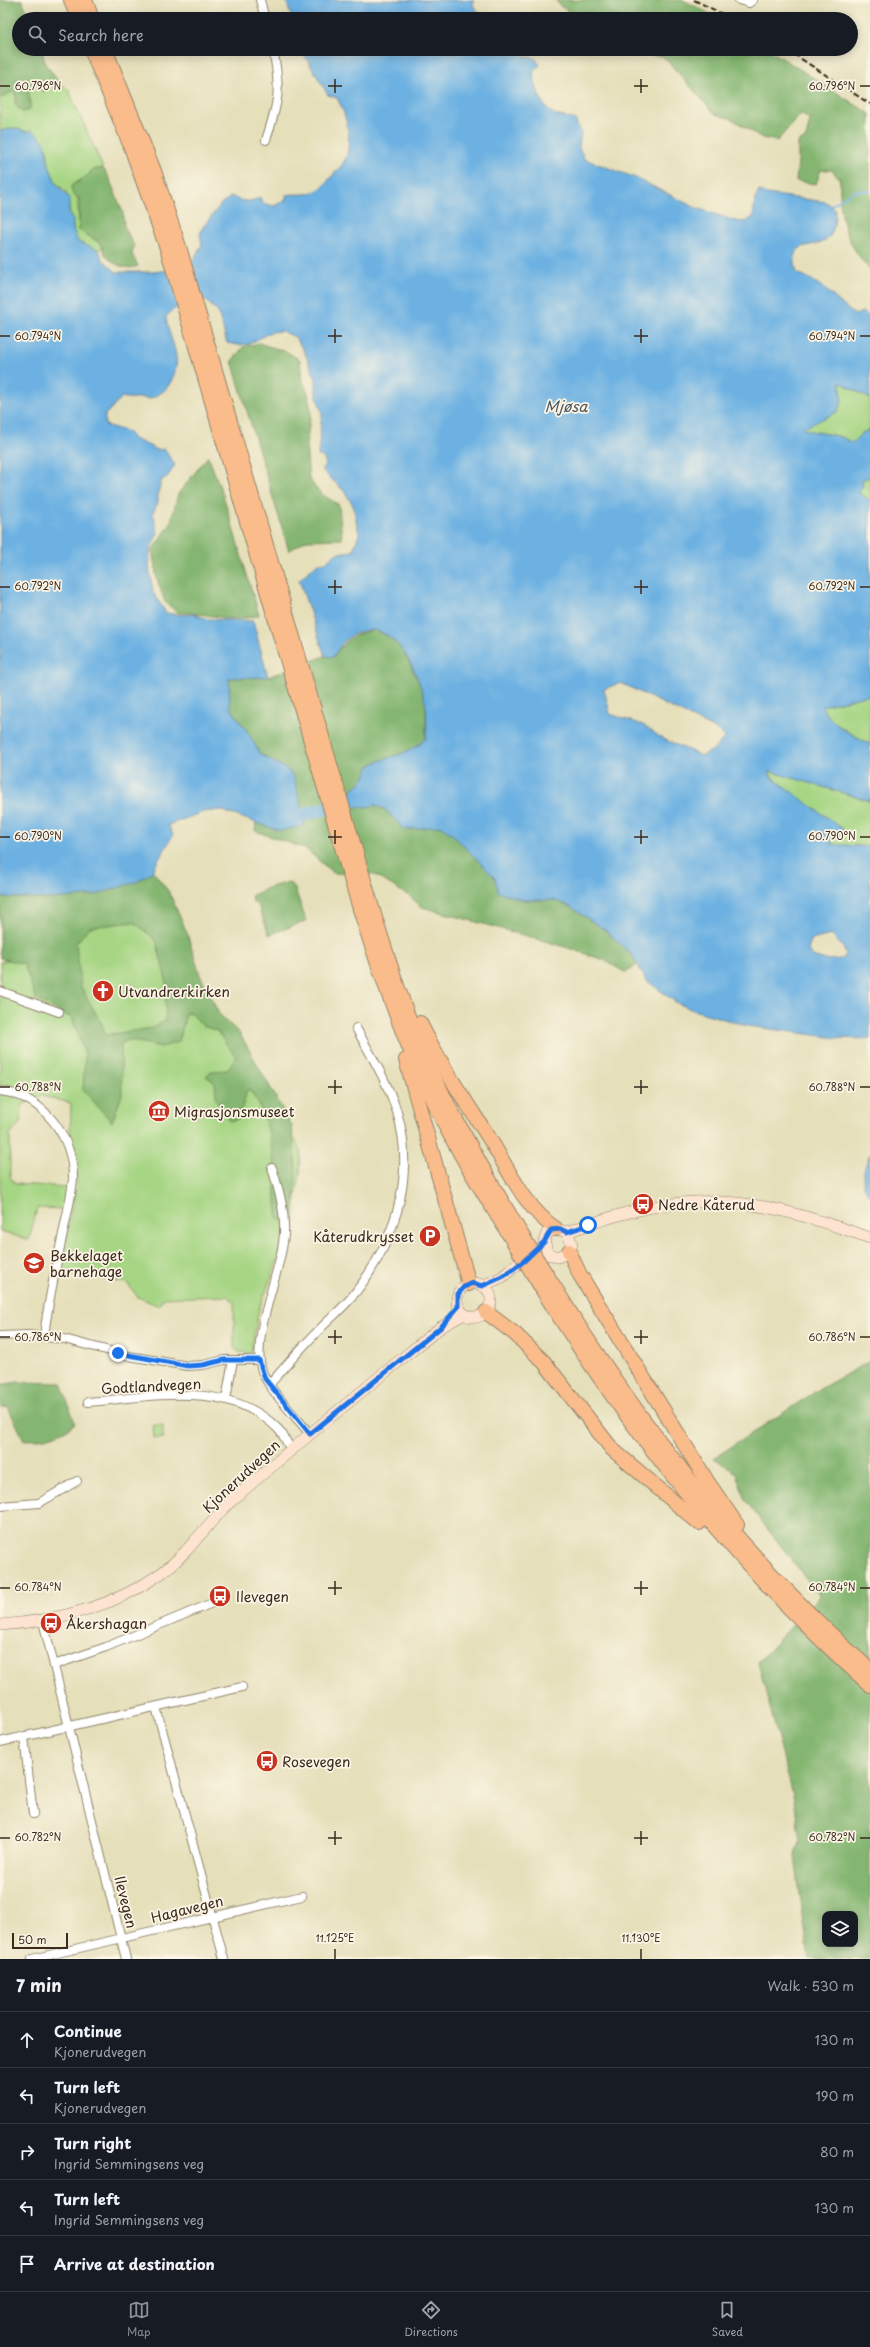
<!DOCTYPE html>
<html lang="en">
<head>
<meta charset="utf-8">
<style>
  :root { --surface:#171b24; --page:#242831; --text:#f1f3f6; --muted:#9ea1a6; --line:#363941; --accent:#8c9099 }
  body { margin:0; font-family:"Playpen Sans",sans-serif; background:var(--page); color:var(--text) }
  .controls { position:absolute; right:12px; bottom:12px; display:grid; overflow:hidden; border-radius:8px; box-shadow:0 2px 10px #0003 }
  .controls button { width:36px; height:36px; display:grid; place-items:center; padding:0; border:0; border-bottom:1px solid var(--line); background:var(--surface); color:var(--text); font:20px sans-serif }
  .scale { position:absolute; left:12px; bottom:10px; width:56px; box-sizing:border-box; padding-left:4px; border:2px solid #3b2a1e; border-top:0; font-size:11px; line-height:14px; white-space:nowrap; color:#3b2a1e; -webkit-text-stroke:3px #fcf5e5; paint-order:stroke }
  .stop { position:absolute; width:12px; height:12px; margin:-9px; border:3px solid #1a73e8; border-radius:50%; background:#fff }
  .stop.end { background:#1a73e8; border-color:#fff; box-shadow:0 1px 4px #0008 }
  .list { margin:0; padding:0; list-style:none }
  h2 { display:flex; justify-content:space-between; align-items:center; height:52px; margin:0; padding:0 16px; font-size:17px }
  h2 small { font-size:13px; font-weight:400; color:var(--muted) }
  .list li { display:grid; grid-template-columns:26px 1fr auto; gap:12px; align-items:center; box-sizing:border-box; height:56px; padding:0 16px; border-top:1px solid var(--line) }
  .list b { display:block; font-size:15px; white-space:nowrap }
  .list p { margin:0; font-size:13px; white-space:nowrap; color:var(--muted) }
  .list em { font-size:13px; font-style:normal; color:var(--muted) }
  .icon { flex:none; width:22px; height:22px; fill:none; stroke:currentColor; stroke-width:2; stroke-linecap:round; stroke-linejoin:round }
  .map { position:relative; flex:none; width:870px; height:1959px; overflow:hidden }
  .search { position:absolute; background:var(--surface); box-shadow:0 2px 10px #0003; left:12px; right:12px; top:12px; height:44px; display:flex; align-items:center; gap:10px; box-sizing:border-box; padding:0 14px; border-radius:22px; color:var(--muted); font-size:15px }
  .sheet { height:332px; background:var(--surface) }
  nav { display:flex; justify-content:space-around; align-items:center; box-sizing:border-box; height:56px; border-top:1px solid var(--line); background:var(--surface); font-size:11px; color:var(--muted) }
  nav a { display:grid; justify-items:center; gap:2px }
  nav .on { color:var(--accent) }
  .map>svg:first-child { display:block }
  .green { fill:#a6d583; stroke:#708050 }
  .forest { fill:#84b671; stroke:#607048; fill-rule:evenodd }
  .water { fill:#6cb1e2; stroke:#546e80; fill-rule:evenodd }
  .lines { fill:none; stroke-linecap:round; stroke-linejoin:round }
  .stream { stroke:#6cb1e2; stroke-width:2 }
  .river { stroke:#6cb1e2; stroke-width:13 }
  .street-casing { stroke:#90846c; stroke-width:10 }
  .secondary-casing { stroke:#90846c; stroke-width:12 }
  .highway-casing { stroke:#90846c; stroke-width:16 }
  .street { stroke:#fff; stroke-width:8 }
  .secondary { stroke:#fde4d1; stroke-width:11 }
  .highway { stroke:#fabc8b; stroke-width:14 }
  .rail { stroke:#3b2a1e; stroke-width:2; stroke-dasharray:6 3; stroke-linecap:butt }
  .highway-bridge-casing { stroke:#90846c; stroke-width:16; stroke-linecap:butt }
  .highway-bridge { stroke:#fabc8b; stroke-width:14 }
  .route { stroke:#1a73e8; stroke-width:5 }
  .ticks { fill:none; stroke:#3b2a1e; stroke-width:1.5 }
  .labels { text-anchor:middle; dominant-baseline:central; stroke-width:3.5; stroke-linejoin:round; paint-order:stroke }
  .poi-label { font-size:14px; fill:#3b2a1e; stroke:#fcf5e5; text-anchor:start }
  .street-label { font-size:14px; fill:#3b2a1e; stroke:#fcf5e5 }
  .water-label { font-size:15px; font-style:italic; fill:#4c5963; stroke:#fcf5e5 }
  .ticks-label { font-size:10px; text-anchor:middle; fill:#3b2a1e; stroke:#fcf5e5; stroke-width:3.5; stroke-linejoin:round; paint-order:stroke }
</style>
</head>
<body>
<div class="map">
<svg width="870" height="1959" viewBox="0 0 870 1959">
  <rect width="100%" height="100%" fill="#fcf5e5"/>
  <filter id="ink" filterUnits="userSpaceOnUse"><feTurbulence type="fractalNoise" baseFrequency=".025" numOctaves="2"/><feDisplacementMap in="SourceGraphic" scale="8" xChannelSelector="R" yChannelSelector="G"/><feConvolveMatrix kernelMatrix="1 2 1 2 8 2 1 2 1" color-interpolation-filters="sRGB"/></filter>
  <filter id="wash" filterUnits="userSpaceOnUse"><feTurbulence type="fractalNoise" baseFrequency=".012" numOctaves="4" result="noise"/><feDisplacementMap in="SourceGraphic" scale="16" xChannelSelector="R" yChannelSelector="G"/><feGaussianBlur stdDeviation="0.9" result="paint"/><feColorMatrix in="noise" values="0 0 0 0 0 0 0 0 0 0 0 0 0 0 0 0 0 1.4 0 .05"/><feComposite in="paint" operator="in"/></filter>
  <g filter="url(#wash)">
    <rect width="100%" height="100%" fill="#e5dfba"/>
    <g class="green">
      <path d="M53 82 62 84 69 91 103 168 92 170 87 177 77 182 79 230 100 243 103 247 99 250 78 242 75 238 66 192 56 183 49 166 47 149 32 130 28 132 13 128 0 131V98L12 92 16 94 15 104 31 103 28 93 30 86 38 87 44 91Z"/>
      <path d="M840 382 870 399V430L862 433 852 443 842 437 801 429 837 412 842 402Z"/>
      <path d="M868 477H870V500L860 494 858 491 863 486 861 480Z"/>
      <path d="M870 695V744C853 734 830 725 822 706Z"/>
      <path d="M769 770 870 801V847L831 844 806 803 771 776Z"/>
      <path d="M166 900 213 1015 237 1034 301 1151 300 1174 291 1227 259 1309 251 1353 238 1352 234 1347V1302L227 1296 163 1298 159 1306 138 1297 127 1283 62 1272 59 1268 77 1182 70 1137 71 1103 41 1096 22 1105 20 1123 10 1134V1177L15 1184 68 1187 65 1209 37 1208 29 1240 0 1231V962L11 959 66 931Z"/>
      <path d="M153 1425H163V1438H154Z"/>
    </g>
    <g class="forest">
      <path d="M0 0H22L30 19H19V49H42L45 64 62 84 53 82 44 92 38 87H30C27 95 31 101 30 110L22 112 15 104 16 94 12 92 0 98Z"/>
      <path d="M556 0H683L720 19H584L560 6Z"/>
      <path d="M621 49H768L870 114V270C845 243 839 216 840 180L832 170H821L816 184 796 181 798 161V142L806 138 810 120 801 114 777 141 762 138 732 119 715 114 664 57 625 52Z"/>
      <path d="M103 168 109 178 123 213 124 226 134 246 132 254 138 266C127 271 113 265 105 254 103 251 103 246 100 243 95 237 85 235 79 230V198L73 195 71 187C78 180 87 179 92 170Z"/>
      <path d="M259 343 287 352 300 360 302 379 308 393 311 412 306 445 309 479 320 493 339 505 342 539 306 540 289 551 232 361 243 347Z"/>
      <path d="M208 456 223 495 259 615C231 625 205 611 178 613L165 602 157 579 152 550 170 525 178 494Z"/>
      <path d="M374 630 392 637 402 648 421 686 426 703V738C412 754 388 756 370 765L364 779 352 790 366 807 376 805 386 810 404 830C415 829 430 824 441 826 460 831 498 886 522 899 531 904 545 897 555 900 582 909 623 940 638 964L626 973 604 960 559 945 422 907 409 896 373 874 333 873 306 849 255 831 256 822 280 831 305 821 294 778 288 770 260 754 249 734 230 707 229 678 268 677 325 656 333 657C345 641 354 633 374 630Z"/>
      <path d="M152 870 169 892 187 933 200 975 219 1014 240 1034 292 1126 296 1170 294 1221 291 1219 286 1224 277 1217C274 1174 276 1123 248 1088L238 1119 230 1121 216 1100 215 1083 206 1076 211 1071 227 1070 236 1057 217 1031 203 1026 192 1014 186 1013 179 1042 161 1047 130 1040 121 1043 122 1095 112 1122 83 1090 85 1055 72 1018 36 999 24 964 0 958V897L51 899ZM134 922 156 940 166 979 165 1021 153 1028 105 1035 102 1024 81 987 76 943 90 927Z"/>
      <path d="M289 882 295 889 306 921 269 935 258 905 253 902 251 896 270 887Z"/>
      <path d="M870 1361V1959H809L795 1857 800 1841 794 1799 758 1662 820 1596 745 1500 736 1473 714 1458 818 1390ZM825 1914H855V1944H825Z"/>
      <path d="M18 1382 61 1383 75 1423C62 1436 41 1440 24 1440L8 1407 0 1408V1385Z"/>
    </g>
    <g class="water">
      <path d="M286 0H474L473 5 484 19H292Z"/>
      <path d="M301 49H517L524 56 535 58 540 65 533 72C536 86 540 107 554 114 560 117 569 117 575 120L581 132 579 147 584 159 636 178 694 207 735 221 746 222 753 217 755 199 759 191 767 194 826 202 835 209C835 218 835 228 830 236 818 253 786 234 797 273 821 281 835 300 855 315L862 312 870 317V399L840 382 842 402 837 412 802 429 842 437 852 443 862 433 870 430V477L862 480 863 486 859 491 860 494 870 500V695L822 706C830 725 853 735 870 744V801L769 771 771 777 843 829 845 833 831 839V844L870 847V1039L837 1038 748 1026 693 1010 677 1003 646 980 632 955 605 930 569 906 553 900H523L498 892 495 878 452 834 441 826 404 830 386 810 376 805 366 807H354L349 792 364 779 370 765C388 756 412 754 426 738 426 727 428 713 425 702 417 668 388 606 346 640 341 644 337 651 333 657L325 656 299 580 318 563H325L337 553 353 551 359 534 353 505 344 491 322 470 326 464 323 457 318 456 322 412 316 394V379L304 351 295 337 282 331 271 332 249 344 238 345 227 343 218 312 205 300C190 302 176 304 166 317 168 338 183 355 173 377 167 390 163 393 149 399 140 396 131 400 122 397L105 415V425L129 432 132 438 158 450 164 449 175 465 168 476 161 481 158 494V502L153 513 158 533 150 549 149 567 153 592 166 613 180 615 193 614 208 619 253 621 268 677 229 678 230 707 249 734 260 754 288 770 294 778 305 821 304 826 280 831 220 810 203 812 168 825 173 835 151 873 136 882 95 895 51 899 0 897V131L13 128 28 132 32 130 45 142 49 166 56 183 69 198V215L73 220V229L78 242 99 250 102 259 116 272H153L171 270 192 262 202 245 200 234 203 227 221 204 232 196C239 203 253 202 260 197L262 203 274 206 286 200V195C297 193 306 196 316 191 323 188 327 182 331 177 336 171 342 167 345 160 353 142 347 115 337 98L328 95ZM621 683 719 731 725 737 713 750 702 756 663 739 643 725 610 714 604 689ZM831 935 843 947 846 954 843 959 826 960 812 956 808 950 811 940Z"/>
      <path d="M870 1154V1196C858 1183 864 1169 870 1154Z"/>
    </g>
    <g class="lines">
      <path class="stream" d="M832 205 854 191H870"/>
      <path class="river" d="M303 815 352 801"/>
    </g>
  </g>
  <g filter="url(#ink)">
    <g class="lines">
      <g class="street-casing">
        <g id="street">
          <path d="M260 0 265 19"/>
          <path d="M739 0 749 3 753 0"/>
          <path d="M266 140C279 101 281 90 273 49"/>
          <path d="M0 991 59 1012"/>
          <path d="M0 1091C43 1096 73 1136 73 1178 72 1195 67 1213 64 1229 56 1265 48 1301 44 1337"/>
          <path d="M272 1168C280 1193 287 1217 283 1243 278 1279 251 1338 262 1371 268 1389 298 1419 310 1434"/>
          <path d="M0 1336 27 1335 64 1339 129 1356 188 1366 203 1365 224 1360H259"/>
          <path d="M270 1384C285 1367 300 1349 316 1333 327 1321 340 1311 351 1298 393 1247 417 1178 397 1112 388 1083 371 1055 356 1028"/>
          <path d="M226 1399 233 1360"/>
          <path d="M88 1402C150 1397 229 1379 278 1429 284 1435 287 1443 291 1450"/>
          <path d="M0 1506 39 1503 77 1481"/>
          <path d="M43 1621 126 1959"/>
          <path d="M54 1665 106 1647 217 1601"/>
          <path d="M156 1707 224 1959"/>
          <path d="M24 1737 33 1814"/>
          <path d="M0 1742 242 1687"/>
          <path d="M32 1959 302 1896"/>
        </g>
      </g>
      <g class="secondary-casing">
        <g id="secondary">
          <path d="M567 1232C601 1220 636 1208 672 1204 741 1194 806 1215 870 1238"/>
          <path d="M528 1260 549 1254 558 1257 567 1253 572 1244 567 1232 556 1229 547 1233 544 1242 549 1254"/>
          <circle cx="474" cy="1300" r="17"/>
          <path d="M482 1286 502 1277 530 1254"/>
          <path d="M0 1625C55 1621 114 1607 160 1574 187 1555 205 1526 229 1503 240 1493 252 1483 264 1473 322 1423 382 1375 441 1327L464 1314"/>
        </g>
      </g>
      <g class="highway-casing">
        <g id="highway">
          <path d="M71 0 78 19"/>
          <path d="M85 0 92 19"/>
          <path d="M91 49 130 144 168 251 360 909C381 976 404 1042 435 1105 457 1151 485 1195 512 1239"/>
          <path d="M105 49 154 171 179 247 372 908C388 959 404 1011 426 1060 454 1120 487 1177 521 1234"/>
          <path d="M420 1023C440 1064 466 1102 491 1141 509 1171 526 1209 556 1229"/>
          <path d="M406 1060 469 1284"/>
          <path d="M569 1251 580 1275 707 1481 737 1525"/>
          <path d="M551 1282C639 1426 743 1558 870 1670"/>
          <path d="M541 1287C632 1436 740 1569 870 1685"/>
          <path d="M486 1312 515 1334 544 1362 612 1449 699 1523"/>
        </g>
      </g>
      <use href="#street" class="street"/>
      <use href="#secondary" class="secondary"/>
      <use href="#highway" class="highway"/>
      <g class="rail">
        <path d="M694 0 733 19"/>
        <path d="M786 49 870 104"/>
      </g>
      <g class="highway-bridge-casing">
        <g id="highway-bridge">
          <path d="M521 1234 551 1282"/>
          <path d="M512 1239 541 1287"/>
        </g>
      </g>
      <use href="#highway-bridge" class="highway-bridge"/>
    </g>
  </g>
  <g class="lines" filter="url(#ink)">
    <path class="route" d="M118 1353 188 1366 203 1365 224 1360H259L265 1379 310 1434 441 1327 458 1307V1294L464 1287 472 1283 482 1286 502 1277 524 1261 544 1242 551 1230 560 1229 567 1232 588 1225"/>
  </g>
  <path class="ticks" d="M335 79V93M641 79V93M0 86H10M328 86H342M634 86H648M860 86H870M335 329V343M641 329V343M0 336H10M328 336H342M634 336H648M860 336H870M335 580V594M641 580V594M0 587H10M328 587H342M634 587H648M860 587H870M335 830V844M641 830V844M0 837H10M328 837H342M634 837H648M860 837H870M335 1080V1094M641 1080V1094M0 1087H10M328 1087H342M634 1087H648M860 1087H870M335 1330V1344M641 1330V1344M0 1337H10M328 1337H342M634 1337H648M860 1337H870M335 1581V1595M641 1581V1595M0 1588H10M328 1588H342M634 1588H648M860 1588H870M335 1831V1845M641 1831V1845M0 1838H10M328 1838H342M634 1838H648M860 1838H870M335 1949V1959M641 1949V1959"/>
  <defs>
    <g id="church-disc" transform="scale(1.15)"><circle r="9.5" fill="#c8321e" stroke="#fcf5e5"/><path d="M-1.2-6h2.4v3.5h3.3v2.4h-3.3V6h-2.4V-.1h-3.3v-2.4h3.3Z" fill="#fff"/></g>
    <g id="museum-disc" transform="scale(1.15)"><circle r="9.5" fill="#c8321e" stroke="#fcf5e5"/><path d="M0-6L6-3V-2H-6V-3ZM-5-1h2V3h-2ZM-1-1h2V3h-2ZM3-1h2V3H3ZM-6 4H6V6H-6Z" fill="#fff"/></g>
    <g id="bus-disc" transform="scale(1.15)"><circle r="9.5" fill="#c8321e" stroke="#fcf5e5"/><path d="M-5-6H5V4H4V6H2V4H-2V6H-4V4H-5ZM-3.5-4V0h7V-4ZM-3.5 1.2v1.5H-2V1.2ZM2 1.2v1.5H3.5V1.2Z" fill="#fff"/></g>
    <g id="parking-disc" transform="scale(1.15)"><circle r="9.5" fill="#c8321e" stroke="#fcf5e5"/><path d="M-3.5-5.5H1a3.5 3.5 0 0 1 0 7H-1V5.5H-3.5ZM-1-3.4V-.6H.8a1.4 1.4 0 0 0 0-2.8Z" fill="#fff"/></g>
    <g id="school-disc" transform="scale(1.15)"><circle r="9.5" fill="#c8321e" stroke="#fcf5e5"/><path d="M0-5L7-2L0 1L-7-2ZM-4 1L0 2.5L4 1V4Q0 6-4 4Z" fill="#fff"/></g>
  </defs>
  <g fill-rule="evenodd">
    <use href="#church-disc" x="103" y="991"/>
    <use href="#museum-disc" x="159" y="1111"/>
    <use href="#bus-disc" x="643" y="1204"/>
    <use href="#parking-disc" x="430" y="1236"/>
    <use href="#school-disc" x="34" y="1263"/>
    <use href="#bus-disc" x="220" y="1596"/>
    <use href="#bus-disc" x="51" y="1623"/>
    <use href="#bus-disc" x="267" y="1761"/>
  </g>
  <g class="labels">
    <g class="poi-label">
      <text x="118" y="991">Utvandrerkirken</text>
      <text x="174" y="1111">Migrasjonsmuseet</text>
      <text x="658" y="1204">Nedre Kåterud</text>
      <text x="414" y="1236" text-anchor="end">Kåterudkrysset</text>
      <text x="50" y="1255">Bekkelaget<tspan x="50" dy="16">barnehage</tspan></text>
      <text x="236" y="1596">Ilevegen</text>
      <text x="66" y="1623">Åkershagan</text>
      <text x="282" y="1761">Rosevegen</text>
    </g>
    <g class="street-label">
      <text transform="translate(151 1386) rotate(-3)">Godtlandvegen</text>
      <text transform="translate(241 1476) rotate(-43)">Kjonerudvegen</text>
      <text transform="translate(126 1902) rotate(76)">Ilevegen</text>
      <text transform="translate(187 1909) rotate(-14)">Hagavegen</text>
    </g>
    <g class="water-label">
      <text x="566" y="405">Mjøsa</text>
    </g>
  </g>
  <g class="ticks-label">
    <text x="38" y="90">60.796°N</text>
    <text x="832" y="90">60.796°N</text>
    <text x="38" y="340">60.794°N</text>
    <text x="832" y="340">60.794°N</text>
    <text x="38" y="590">60.792°N</text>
    <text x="832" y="590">60.792°N</text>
    <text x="38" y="840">60.790°N</text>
    <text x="832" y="840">60.790°N</text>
    <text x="38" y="1091">60.788°N</text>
    <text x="832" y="1091">60.788°N</text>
    <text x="38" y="1341">60.786°N</text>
    <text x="832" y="1341">60.786°N</text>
    <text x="38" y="1591">60.784°N</text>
    <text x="832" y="1591">60.784°N</text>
    <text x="38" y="1841">60.782°N</text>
    <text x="832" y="1841">60.782°N</text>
    <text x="335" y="1942">11.125°E</text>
    <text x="641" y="1942">11.130°E</text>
  </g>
</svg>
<div class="controls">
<button><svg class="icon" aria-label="layers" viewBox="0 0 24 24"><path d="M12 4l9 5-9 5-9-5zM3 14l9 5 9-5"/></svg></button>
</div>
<div class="scale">50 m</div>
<div class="stop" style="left:588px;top:1225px"></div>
<div class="stop end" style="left:118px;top:1353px"></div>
<div class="search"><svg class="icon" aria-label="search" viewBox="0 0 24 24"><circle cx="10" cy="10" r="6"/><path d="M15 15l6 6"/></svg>Search here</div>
</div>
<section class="sheet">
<h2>7 min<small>Walk · 530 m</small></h2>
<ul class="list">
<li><svg class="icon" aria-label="ahead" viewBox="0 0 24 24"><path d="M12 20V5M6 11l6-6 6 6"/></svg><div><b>Continue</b><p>Kjonerudvegen</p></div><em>130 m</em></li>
<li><svg class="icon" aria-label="left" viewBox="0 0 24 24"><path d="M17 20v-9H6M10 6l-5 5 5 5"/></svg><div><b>Turn left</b><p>Kjonerudvegen</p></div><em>190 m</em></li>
<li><svg class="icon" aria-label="right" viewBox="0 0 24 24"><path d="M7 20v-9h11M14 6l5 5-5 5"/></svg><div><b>Turn right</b><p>Ingrid Semmingsens veg</p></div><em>80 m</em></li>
<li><svg class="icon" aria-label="left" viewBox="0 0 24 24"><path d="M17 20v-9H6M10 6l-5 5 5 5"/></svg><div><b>Turn left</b><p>Ingrid Semmingsens veg</p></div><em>130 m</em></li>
<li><svg class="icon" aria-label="arrive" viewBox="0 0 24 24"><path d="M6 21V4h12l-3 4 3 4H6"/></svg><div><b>Arrive at destination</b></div></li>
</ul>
</section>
<nav>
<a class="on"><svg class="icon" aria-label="map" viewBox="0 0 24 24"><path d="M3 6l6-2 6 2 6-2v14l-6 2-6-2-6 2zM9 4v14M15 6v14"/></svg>Map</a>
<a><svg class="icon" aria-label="directions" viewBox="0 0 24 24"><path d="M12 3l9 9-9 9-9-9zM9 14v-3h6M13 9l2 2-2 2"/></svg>Directions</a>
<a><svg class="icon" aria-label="saved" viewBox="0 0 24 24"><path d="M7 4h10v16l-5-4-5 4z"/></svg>Saved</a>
</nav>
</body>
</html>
